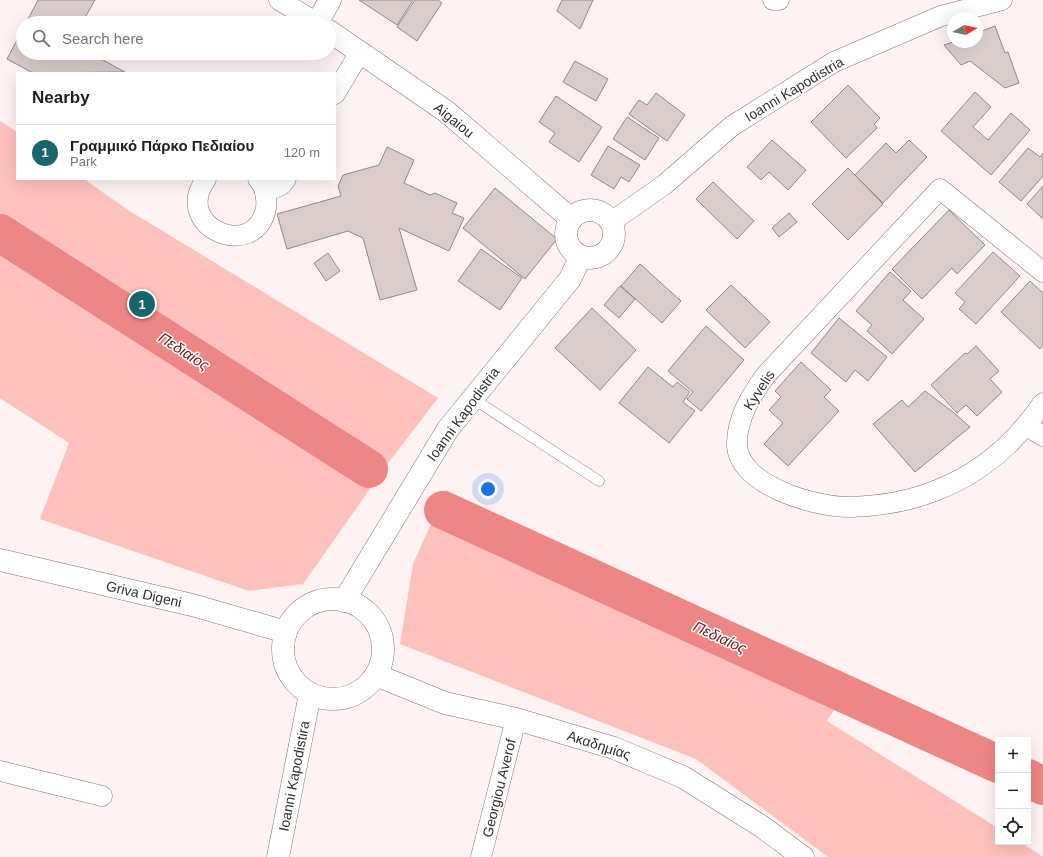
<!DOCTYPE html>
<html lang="en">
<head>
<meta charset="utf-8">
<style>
  :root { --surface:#fff; --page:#f6f6f6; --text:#202124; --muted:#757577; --line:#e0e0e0; --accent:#18666b }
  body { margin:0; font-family:Arial,sans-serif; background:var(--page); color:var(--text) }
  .controls { position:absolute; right:12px; bottom:12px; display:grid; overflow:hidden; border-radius:0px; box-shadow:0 4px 16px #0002 }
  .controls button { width:36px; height:36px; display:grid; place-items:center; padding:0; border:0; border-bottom:1px solid var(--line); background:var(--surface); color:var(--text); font:20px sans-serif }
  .compass { position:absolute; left:947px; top:12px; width:36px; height:36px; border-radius:50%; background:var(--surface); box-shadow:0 4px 16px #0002; rotate:81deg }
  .you { position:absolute; left:488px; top:489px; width:14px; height:14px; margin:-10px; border:3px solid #fff; border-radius:50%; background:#1a73e8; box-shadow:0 0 0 6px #1a73e833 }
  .badge { display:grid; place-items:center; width:26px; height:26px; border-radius:50%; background:var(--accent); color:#fff; font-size:13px; font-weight:700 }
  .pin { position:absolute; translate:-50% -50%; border:2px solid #fff; box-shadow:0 1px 4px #0006 }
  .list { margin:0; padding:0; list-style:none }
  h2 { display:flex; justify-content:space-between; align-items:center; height:52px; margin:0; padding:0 16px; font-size:17px }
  h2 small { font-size:13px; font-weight:400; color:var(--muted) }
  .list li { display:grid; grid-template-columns:26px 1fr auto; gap:12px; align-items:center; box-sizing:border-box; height:56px; padding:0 16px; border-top:1px solid var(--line) }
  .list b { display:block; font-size:15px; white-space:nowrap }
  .list p { margin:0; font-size:13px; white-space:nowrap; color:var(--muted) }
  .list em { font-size:13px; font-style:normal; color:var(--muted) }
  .icon { flex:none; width:22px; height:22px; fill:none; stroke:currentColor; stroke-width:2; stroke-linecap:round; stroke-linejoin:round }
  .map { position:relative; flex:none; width:1043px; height:857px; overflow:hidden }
  .search { position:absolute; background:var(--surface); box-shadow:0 4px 16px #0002; left:16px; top:16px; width:320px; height:44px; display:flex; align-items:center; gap:10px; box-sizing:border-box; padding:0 14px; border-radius:22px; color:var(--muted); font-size:15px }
  .panel { position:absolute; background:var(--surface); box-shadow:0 4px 16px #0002; left:16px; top:72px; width:320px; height:108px; border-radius:0px }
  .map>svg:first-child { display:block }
  .green { fill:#fec1be }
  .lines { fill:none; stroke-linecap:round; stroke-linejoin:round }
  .river { stroke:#ee8685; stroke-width:38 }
  .building { fill:#dacccb; stroke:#968988 }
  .lane-casing { stroke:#847777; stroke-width:11 }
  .street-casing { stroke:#847777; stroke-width:21 }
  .secondary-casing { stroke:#847777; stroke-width:23 }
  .lane { stroke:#fff; stroke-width:10 }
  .street { stroke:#fff; stroke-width:20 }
  .secondary { stroke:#fff; stroke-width:22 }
  .labels { text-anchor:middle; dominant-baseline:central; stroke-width:3; stroke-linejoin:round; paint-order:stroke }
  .street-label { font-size:14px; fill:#35302f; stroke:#fff }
  .water-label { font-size:15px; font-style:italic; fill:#74171f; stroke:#fff }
</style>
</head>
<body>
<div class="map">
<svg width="1043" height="857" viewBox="0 0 1043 857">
  <rect width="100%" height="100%" fill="#fef3f2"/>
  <g class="green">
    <path d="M0 121 17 132V179H84L128 210 438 398 389 462 303 584 249 591 40 519 69 443 0 398Z"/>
    <path d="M446 490 842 697 827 721 998 828V842H1021L1043 857H828L696 759 400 644 413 564Z"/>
  </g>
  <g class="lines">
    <g class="river">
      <path d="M0 233 369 469"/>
      <path d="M443 510 998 764"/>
      <path d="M1028 778 1043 786"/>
    </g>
  </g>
  <g class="building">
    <path d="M38 0H95L82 23H26Z"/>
    <path d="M359 0H413L397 25Z"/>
    <path d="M415 0H438L442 3 417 41 397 27Z"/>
    <path d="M562 0H593L580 29 557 11Z"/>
    <path d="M995 26 1005 53 1008 52 1019 83 1005 88 970 61 961 65 944 45 953 42H977V33Z"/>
    <path d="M23 29V53H90L125 72 33 73 7 59Z"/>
    <path d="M575 61 608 79 596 101 563 82Z"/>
    <path d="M848 85 880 118 874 124 877 128 846 158 811 122Z"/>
    <path d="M975 92 991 107 973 127 988 140 1011 113 1030 130 991 175 941 131Z"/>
    <path d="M656 93 685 115 667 141 629 114 639 100 647 105Z"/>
    <path d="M556 96 602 127 579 162 549 142 555 133 539 122Z"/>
    <path d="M627 117 659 138 645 160 613 139Z"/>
    <path d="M772 140 806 170 788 190 769 172 761 180 747 167Z"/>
    <path d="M909 140 927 157 883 203 855 175 886 143 896 153Z"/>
    <path d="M608 146 640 165 629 182 621 177 614 189 591 175Z"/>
    <path d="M387 147 414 160 404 183 430 195 435 193 457 203 452 213 464 218 449 251 399 228 417 290 380 300 363 238 348 231 287 249 277 214 341 196 338 186 343 175 379 165Z"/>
    <path d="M1028 148 1040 157 1043 153V176L1021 201 999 182Z"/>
    <path d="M848 168 883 204 848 240 812 204Z"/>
    <path d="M713 182 754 221 737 239 696 199Z"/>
    <path d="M1043 186V219L1027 204Z"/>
    <path d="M495 188 557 239 525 279 463 228Z"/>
    <path d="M949 210 985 245 957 274 952 268 922 299 892 269Z"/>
    <path d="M789 213 797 222 779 237 772 228Z"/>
    <path d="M481 249 522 278 500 310 458 281Z"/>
    <path d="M993 252 1020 276 976 324 959 309 965 302 955 293Z"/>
    <path d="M328 253 340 271 326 281 314 263Z"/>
    <path d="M640 264 681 301 662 323 621 286Z"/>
    <path d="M890 272 911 291 903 300 924 319 892 354 867 331 872 325 856 311Z"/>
    <path d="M1030 281 1043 293V345L1040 349 1001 312Z"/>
    <path d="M731 285 770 322 745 348 706 310Z"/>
    <path d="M620 286 635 299 619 318 604 305Z"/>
    <path d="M592 308 636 350 600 390 555 348Z"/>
    <path d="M839 318 887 357 868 381 855 370 846 382 811 353Z"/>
    <path d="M706 326 744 360 701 411 687 399 693 392 668 371Z"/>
    <path d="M976 346 999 371 990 379 1002 392 977 416 966 405 957 413 931 385 965 353 967 354Z"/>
    <path d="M801 362 831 390 824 397 839 411 788 466 764 444 783 423 769 410 781 397 775 391Z"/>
    <path d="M648 367 673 387 677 382 690 392 683 402 695 411 669 443 619 403Z"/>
    <path d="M925 391 953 412 970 427 915 472 873 424 902 400 908 407Z"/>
  </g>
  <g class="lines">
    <g class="lane-casing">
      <path id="lane" d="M472 398 599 481"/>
    </g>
    <g class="street-casing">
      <g id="street">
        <path d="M279 0 317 23"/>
        <path d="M773 0H779"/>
        <path d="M335 94 360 52"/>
        <path d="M206 179C171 228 256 262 266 208 267 198 265 186 258 179"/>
        <path d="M265 192 281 185 286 179"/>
        <path d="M611 222 664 185 732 126 834 62 941 16 1002 0"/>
        <path d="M1043 272 940 189 765 376C751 396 738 416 737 442 735 485 817 508 851 507 879 506 911 501 937 490 981 473 1016 442 1043 403"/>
        <path d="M1027 426 1043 436"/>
        <path d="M0 771 102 796"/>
        <path d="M481 857 516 719"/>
      </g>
    </g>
    <g class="secondary-casing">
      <g id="secondary">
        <path d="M317 23 330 0"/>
        <path d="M329 31 447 112 571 219"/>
        <circle cx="590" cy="234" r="24"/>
        <path d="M0 560 192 605 286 632"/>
        <circle cx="333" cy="649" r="50"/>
        <path d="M344 601 448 429 570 279 581 256"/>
        <path d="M376 675 445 703 516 719 614 748 683 777 761 826 803 857"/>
        <path d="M278 857 310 694"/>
      </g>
    </g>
    <use href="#lane" class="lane"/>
    <use href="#street" class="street"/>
    <use href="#secondary" class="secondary"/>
  </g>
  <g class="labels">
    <g class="street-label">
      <text transform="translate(794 89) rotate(-31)">Ioanni Kapodistria</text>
      <text transform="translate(454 120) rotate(39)">Aigaiou</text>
      <text transform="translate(759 390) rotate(-57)">Kyvelis</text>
      <text transform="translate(463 414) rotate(-54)">Ioanni Kapodistria</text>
      <text transform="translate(144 594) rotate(13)">Griva Digeni</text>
      <text transform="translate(599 745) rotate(18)">Ακαδημίας</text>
      <text transform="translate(294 776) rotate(-79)">Ioanni Kapodistira</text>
      <text transform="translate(499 788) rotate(-76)">Georgiou Averof</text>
    </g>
    <g class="water-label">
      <text transform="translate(184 351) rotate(33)">Πεδιαίος</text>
      <text transform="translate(720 637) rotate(25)">Πεδιαίος</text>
    </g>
  </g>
</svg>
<div class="controls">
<button>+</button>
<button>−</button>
<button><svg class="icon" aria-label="locate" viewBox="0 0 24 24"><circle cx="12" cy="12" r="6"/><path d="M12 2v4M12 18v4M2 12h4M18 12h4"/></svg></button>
</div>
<svg class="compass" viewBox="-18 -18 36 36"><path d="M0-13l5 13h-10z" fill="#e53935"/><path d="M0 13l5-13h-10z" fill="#757577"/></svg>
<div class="you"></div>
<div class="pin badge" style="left:142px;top:304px">1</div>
<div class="search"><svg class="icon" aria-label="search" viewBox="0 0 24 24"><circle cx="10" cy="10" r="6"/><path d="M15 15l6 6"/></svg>Search here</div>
<section class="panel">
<h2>Nearby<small></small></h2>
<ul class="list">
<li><span class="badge">1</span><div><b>Γραμμικό Πάρκο Πεδιαίου</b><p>Park</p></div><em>120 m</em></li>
</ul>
</section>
</div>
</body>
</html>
